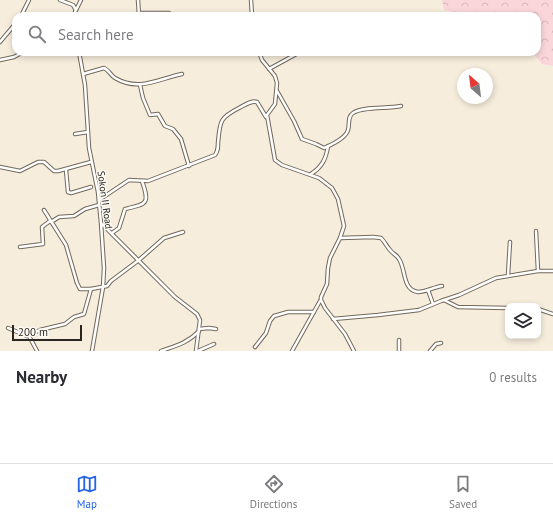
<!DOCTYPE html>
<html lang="en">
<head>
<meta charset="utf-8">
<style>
  :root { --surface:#fff; --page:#f2f2f3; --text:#2b2b33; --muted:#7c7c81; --line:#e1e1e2; --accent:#2563eb }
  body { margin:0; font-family:"PT Sans",sans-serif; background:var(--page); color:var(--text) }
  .controls { position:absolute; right:12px; bottom:12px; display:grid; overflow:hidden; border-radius:8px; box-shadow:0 2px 6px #0003 }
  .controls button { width:36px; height:36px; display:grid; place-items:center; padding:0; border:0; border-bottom:1px solid var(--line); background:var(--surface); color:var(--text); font:20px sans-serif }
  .compass { position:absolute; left:457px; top:68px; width:36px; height:36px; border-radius:50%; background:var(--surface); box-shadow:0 2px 6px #0003; rotate:332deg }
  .scale { position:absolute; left:12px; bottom:10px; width:70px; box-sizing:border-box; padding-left:4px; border:2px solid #2a2721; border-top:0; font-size:11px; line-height:14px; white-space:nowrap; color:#2a2721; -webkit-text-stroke:3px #fffbf4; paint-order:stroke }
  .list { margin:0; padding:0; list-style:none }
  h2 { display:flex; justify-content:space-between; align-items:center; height:52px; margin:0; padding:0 16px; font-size:17px }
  h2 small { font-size:13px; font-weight:400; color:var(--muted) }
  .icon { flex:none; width:22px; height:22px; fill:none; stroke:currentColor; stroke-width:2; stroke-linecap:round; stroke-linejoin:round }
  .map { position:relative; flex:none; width:553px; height:351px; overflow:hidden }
  .search { position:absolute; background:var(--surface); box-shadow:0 2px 6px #0003; left:12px; right:12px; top:12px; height:44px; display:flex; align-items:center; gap:10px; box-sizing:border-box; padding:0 14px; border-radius:12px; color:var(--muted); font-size:15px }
  .sheet { height:112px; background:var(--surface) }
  nav { display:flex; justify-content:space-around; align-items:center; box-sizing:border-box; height:56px; border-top:1px solid var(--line); background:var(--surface); font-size:11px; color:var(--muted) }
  nav a { display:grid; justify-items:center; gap:2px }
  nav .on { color:var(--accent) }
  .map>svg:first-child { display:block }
  .forest { fill:url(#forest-crowns) }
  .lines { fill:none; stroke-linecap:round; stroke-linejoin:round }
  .minor-casing { stroke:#72695b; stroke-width:4.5 }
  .minor { stroke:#fff; stroke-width:2.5 }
  .labels { text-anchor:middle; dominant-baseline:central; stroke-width:3; stroke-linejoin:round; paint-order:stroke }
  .street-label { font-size:10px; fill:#2a2721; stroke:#fffbf4 }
</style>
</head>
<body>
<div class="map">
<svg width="553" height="351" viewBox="0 0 553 351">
  <defs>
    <pattern id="forest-crowns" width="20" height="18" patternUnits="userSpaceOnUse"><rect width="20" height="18" fill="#fad6da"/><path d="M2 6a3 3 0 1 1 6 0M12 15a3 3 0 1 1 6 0" fill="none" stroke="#d6b8bb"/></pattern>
  </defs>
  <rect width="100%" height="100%" fill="#f7eddd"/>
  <path class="forest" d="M442 0H553V66L542 64 532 52H537V16H466L444 10Z"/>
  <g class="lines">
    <g class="minor-casing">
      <g id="minor">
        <path d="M60 0 73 5 76 10"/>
        <path d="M138 0 139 16"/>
        <path d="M251 0 252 16"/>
        <path d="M139 13H169"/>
        <path d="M21 16 29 0"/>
        <path d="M73 16 81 0"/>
        <path d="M0 42 16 23"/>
        <path d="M79 52 85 85 89 148 98 192 101 223 104 268 103 287 92 351"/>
        <path d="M259 52 262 60 275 76 277 83 275 104 267 115 275 160 282 165 319 178 332 188 338 199 344 226 340 238 330 258 328 268 327 284 321 297V300L325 308 345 334 354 351"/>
        <path d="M0 60 14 57 23 52"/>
        <path d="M269 69 300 52"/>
        <path d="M83 74 104 68C109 70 111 76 115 78 139 92 158 79 182 74"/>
        <path d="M140 85 143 98 150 115 158 114 165 126 173 129 181 139 189 166"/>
        <path d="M277 91 294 121 302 139 316 144 324 148C331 145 346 138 348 130 350 124 347 117 353 113 362 106 388 109 401 106"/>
        <path d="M75 134 88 132"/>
        <path d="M0 167 20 171 38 162H44L54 171H58L91 162"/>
        <path d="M66 170 68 192 71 193 91 187"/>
        <path d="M311 174C322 167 326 159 328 146"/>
        <path d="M99 200 129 180 148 181 215 155C218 151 218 148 218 143 220 122 219 118 239 108 245 105 251 100 257 102L266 117"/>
        <path d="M44 210 66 245 77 283 80 289H91L107 286 111 281 139 260 164 238 183 232"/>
        <path d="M51 222 59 217 74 216 85 209 99 205"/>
        <path d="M102 224 175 297 197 314 200 320 196 351"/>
        <path d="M536 231 538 271"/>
        <path d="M112 233 119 228 125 209C147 204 150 204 142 181"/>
        <path d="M340 238 373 237 381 238C385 242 387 247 390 250 393 254 397 255 399 259 406 269 402 290 418 292 426 292 434 287 442 286"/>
        <path d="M20 247 43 244 42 227 50 221"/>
        <path d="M508 275 510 242"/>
        <path d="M428 290 433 304"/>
        <path d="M444 300 458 307 508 308"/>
        <path d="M538 309 553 314"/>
        <path d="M333 319 378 315 419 310 441 301 459 295 496 278 538 271H553"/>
        <path d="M8 328 27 336 40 330 65 324 74 317 84 314 91 289"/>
        <path d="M199 329 209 328 216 329"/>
        <path d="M29 336 37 351"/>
        <path d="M255 347 266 333 270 321 274 316 288 312H314"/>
        <path d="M161 351C175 346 188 343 199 331"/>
        <path d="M198 351 214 344"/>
        <path d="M292 351 320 301"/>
        <path d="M399 351V340"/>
        <path d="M430 351 436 344 441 343"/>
      </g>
    </g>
    <use href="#minor" class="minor"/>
  </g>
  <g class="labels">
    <g class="street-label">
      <text transform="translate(105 200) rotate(82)">Sokon II Road</text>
    </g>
  </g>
</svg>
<div class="controls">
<button><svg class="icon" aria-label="layers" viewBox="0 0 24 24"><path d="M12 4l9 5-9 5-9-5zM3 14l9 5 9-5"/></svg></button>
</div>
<svg class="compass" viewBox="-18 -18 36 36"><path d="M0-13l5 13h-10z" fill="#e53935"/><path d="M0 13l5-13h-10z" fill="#7c7c81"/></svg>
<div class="scale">200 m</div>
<div class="search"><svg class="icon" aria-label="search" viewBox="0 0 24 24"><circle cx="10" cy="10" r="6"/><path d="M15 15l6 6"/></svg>Search here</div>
</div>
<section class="sheet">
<h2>Nearby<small>0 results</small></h2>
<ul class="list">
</ul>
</section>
<nav>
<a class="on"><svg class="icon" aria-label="map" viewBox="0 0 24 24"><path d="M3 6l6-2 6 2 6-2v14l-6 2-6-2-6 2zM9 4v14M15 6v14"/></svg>Map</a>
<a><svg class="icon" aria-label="directions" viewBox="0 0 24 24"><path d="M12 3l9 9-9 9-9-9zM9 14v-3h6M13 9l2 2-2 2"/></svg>Directions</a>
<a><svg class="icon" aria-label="saved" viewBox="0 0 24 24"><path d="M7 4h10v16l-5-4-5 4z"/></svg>Saved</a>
</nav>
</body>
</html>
